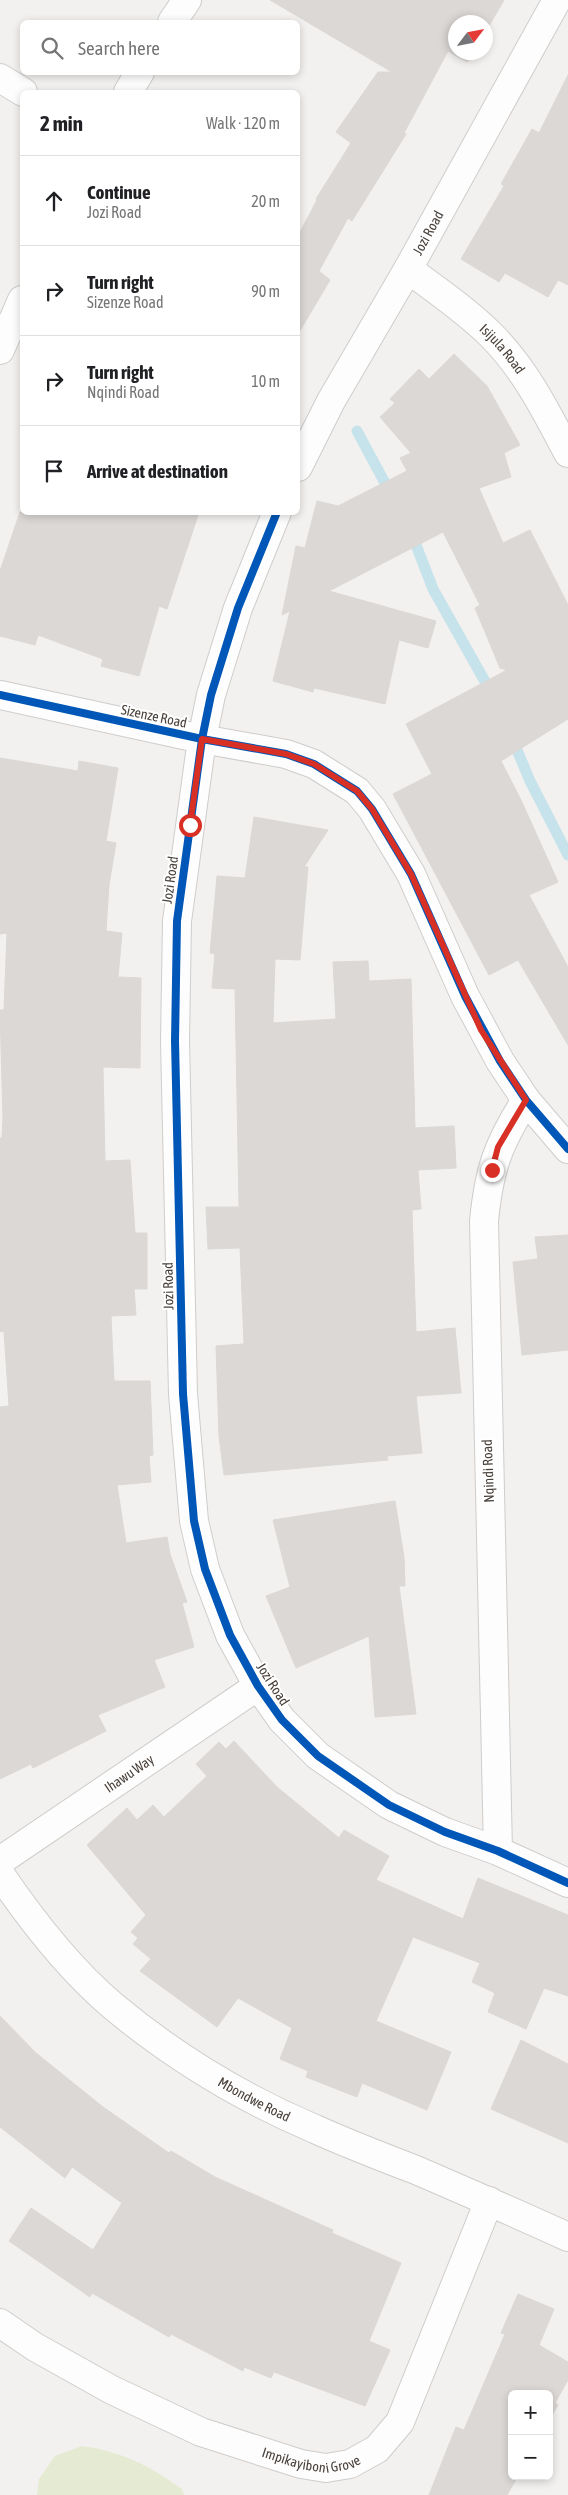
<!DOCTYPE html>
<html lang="en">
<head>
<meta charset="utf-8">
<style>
  :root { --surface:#fff; --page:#f6f6f6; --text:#202124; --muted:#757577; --line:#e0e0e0 }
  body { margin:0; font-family:"Asap Condensed",sans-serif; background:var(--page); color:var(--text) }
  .controls { position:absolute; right:15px; bottom:15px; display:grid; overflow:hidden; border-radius:8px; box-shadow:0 2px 8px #0003 }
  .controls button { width:45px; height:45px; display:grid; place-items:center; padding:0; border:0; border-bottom:1px solid var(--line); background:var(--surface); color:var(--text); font:25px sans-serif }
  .compass { position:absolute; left:448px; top:15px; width:45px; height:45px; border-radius:50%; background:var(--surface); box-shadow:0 2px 8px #0003; rotate:58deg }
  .stop { position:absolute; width:15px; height:15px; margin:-11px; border:4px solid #d93025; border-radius:50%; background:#fff }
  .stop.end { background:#d93025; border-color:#fff; box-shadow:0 1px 5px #0008 }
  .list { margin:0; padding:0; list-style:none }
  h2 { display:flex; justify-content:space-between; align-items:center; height:65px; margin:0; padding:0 20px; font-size:21px }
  h2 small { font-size:16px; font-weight:400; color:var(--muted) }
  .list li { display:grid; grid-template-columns:32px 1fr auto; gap:15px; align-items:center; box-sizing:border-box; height:90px; padding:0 20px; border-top:1px solid var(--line) }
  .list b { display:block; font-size:19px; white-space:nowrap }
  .list p { margin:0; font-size:16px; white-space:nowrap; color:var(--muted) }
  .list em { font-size:16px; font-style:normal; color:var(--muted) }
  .icon { flex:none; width:28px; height:28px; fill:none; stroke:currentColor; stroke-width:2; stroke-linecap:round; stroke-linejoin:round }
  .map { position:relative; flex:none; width:568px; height:2495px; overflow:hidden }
  .search { position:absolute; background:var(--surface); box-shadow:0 2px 8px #0003; left:20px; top:20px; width:280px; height:55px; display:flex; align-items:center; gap:12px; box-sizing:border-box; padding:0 18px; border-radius:8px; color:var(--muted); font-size:19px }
  .panel { position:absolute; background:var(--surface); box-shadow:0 2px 8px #0003; left:20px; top:90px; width:280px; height:425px; border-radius:8px }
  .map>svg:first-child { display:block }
  .green { fill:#e5ead2 }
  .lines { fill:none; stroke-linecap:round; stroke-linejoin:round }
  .stream { stroke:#c6e3eb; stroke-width:11 }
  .building { fill:#dbd8d6; stroke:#dbd8d5 }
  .minor-casing { stroke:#cfcdcb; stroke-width:30 }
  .minor { stroke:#fdfdfd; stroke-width:28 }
  .cycleway-casing { stroke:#fff; stroke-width:11 }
  .cycleway { stroke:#0057b8; stroke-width:8 }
  .route { stroke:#d93025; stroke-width:6 }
  .labels { text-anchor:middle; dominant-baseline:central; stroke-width:4; stroke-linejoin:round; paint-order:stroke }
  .street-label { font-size:14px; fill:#49413b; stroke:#fff }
</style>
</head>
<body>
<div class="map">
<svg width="568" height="2495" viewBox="0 0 568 2495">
  <rect width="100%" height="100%" fill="#f3f1ef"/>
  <path class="green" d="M82 2446C123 2452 148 2465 182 2489L184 2495H37L39 2479 55 2456Z"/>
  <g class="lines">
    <g class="stream">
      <path d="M357 431 392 496"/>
      <path d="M411 532 433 589 492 694"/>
      <path d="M512 738 530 781 568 855"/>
    </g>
  </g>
  <g class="building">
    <path d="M270 0H504L486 31V22H456V52H473L467 62 448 51 404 133 406 134 352 221 348 218 319 271 330 280 298 334V236L317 200 316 199 351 143 336 132 378 72H392Z"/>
    <path d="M568 75V285L558 280 548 297 505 273 499 282 461 259 504 186 501 184 532 129 539 133Z"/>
    <path d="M454 354 487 386 520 445 504 453 511 477 479 488 503 543 530 530 568 605V719L501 761 521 800 558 882 529 895 568 967V1045L518 960 489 975 393 794 432 774 406 724 507 670 500 668 475 608 480 605 443 532 329 591 436 621 428 648 399 640 385 704 314 688 313 692 273 681 290 611 282 615 296 546 305 548 317 501 338 506 407 471 400 458 411 453 380 417 395 403 390 399 419 369 429 379Z"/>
    <path d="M20 512H199L167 609 159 606 139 676 101 666 103 659 38 635 35 645 0 636V571Z"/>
    <path d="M0 758 78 771 79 761 118 768 106 841 116 843 109 885 106 931 122 933 118 977 141 978 140 1068 103 1067 105 1161 130 1160 135 1233H147V1289H134L136 1315 111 1316 114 1381H150L153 1455 149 1456 151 1482 117 1485 126 1543 167 1537 170 1554 187 1602 182 1603 194 1647 154 1660 165 1687 98 1715 106 1731 33 1768 31 1764 0 1779V1407L9 1406 4 1331 0 1332V1138H2L3 1119 0 1010H4L7 933 0 934Z"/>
    <path d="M254 817 328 830 304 867H308L300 960 275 959 273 1023 336 1019 333 962 368 961 369 981 411 979 415 1128 454 1126 456 1168 418 1170 421 1209 412 1210 416 1332 455 1328 461 1393 416 1396 422 1453 387 1456 388 1460 224 1475 219 1436 216 1346 244 1344 240 1248 208 1249 206 1207H239L235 989 212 988 215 954 210 953 217 876 245 878Z"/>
    <path d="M568 1235V1350L522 1355 513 1262 538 1259 535 1237Z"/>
    <path d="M395 1501 404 1557 405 1586H399L416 1714 375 1717 369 1636 296 1668 266 1596 290 1587 273 1520Z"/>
    <path d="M234 1741 277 1787 339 1838 344 1830 389 1856 376 1880 463 1919 478 1878 568 1915V1996L544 1988 526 2029 488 2012 495 1993 472 1982 480 1963 413 1937 376 2021 451 2052 427 2110 362 2083 357 2097 306 2077 308 2071 280 2059 292 2028 238 1998 217 2027 140 1971 151 1959 133 1944 138 1938 131 1932 146 1915 87 1845 127 1808 137 1820 153 1805 164 1817 207 1776 196 1764 219 1742 226 1749Z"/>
    <path d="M0 2016 36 2053 103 2107 169 2153 171 2151 215 2177 333 2230 332 2233 401 2263 369 2341 390 2350 365 2406 274 2372 271 2378 244 2367 243 2371 171 2334 169 2337 92 2293 90 2297 9 2241 31 2208 93 2250 122 2203 72 2167 65 2178 0 2127Z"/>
    <path d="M521 2040 568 2064V2143L491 2109Z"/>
    <path d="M518 2294 554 2309 539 2345 568 2362V2380L555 2403 558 2405 549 2420V2394H512V2476H518L507 2495H429L456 2427 464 2430 505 2334 501 2333Z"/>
  </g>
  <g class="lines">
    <g class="minor-casing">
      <g id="minor">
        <path d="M172 22 187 0"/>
        <path d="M0 78 23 92"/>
        <path d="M128 92 140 72"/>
        <path id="s1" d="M408 269C436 290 466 310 491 335 525 369 546 411 568 453"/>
        <path d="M0 350 22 300"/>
        <path id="s2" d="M298 467 331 401 408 269 557 0"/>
        <path d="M277 512 238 608 211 695 202 739 177 921 175 1041 183 1394 194 1521 205 1569 230 1635 258 1686 282 1720 318 1756 389 1805 445 1832 498 1851 568 1883"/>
        <path d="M0 695 202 739 286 754 314 764 357 791 372 809 411 874 465 996 500 1061 526 1100 568 1149"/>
        <path d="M498 1851 484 1221C489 1169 498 1144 526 1100"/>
        <path id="s3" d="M0 1861 258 1686"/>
        <path id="s4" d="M0 1874C32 1921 69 1969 113 2006 173 2056 242 2098 315 2129 348 2144 382 2157 416 2170 467 2192 518 2214 568 2237"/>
        <path id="s5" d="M0 2323 35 2347 112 2390 201 2432 301 2464 326 2468 350 2464 377 2449 400 2422 489 2201"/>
      </g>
    </g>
    <use href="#minor" class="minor"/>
    <g class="cycleway-casing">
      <g id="cycleway">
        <path d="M277 512 238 608 211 695 202 739 177 921 175 1041 183 1394 194 1521 205 1569 230 1635 258 1686 282 1720 318 1756 389 1805 445 1832 498 1851 568 1883"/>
        <path d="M0 695 202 739 286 754 314 764 357 791 372 809 411 874 465 996 500 1061 526 1100 568 1149"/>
      </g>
    </g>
    <use href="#cycleway" class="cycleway"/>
  </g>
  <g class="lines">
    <path class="route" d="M190 825 202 739 286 754 314 764 357 791 372 809 411 874 481 1030 526 1100 498 1147 492 1170"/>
  </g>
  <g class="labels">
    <g class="street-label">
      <text stroke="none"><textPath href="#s2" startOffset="268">Jozi Road</textPath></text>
      <text stroke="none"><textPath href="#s1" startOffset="124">Isijula Road</textPath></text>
      <text transform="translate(154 716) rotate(12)">Sizenze Road</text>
      <text transform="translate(170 880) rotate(-82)">Jozi Road</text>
      <text transform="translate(168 1286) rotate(-91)">Jozi Road</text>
      <text transform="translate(488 1471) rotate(-92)">Nqindi Road</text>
      <text transform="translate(273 1684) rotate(57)">Jozi Road</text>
      <text stroke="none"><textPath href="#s3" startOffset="156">Ihawu Way</textPath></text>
      <text stroke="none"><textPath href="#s4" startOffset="344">Mbondwe Road</textPath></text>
      <text stroke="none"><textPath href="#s5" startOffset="344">Impikayiboni Grove</textPath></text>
    </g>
  </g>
</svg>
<div class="controls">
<button>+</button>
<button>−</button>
</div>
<svg class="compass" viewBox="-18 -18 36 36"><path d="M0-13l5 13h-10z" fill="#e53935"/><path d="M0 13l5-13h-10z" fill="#757577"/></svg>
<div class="stop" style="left:190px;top:825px"></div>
<div class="stop end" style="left:492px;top:1170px"></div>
<div class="search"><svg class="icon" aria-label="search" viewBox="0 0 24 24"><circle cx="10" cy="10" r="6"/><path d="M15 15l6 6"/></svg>Search here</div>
<section class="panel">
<h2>2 min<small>Walk · 120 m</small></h2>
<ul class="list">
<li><svg class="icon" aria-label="ahead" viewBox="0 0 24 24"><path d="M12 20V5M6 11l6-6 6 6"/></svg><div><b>Continue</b><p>Jozi Road</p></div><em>20 m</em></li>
<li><svg class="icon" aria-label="right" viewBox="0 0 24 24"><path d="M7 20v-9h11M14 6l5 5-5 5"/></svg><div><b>Turn right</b><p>Sizenze Road</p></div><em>90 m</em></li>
<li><svg class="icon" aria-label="right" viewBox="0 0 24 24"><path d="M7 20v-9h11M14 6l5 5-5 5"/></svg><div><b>Turn right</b><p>Nqindi Road</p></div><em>10 m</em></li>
<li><svg class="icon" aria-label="arrive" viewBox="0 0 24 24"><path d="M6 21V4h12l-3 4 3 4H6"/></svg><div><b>Arrive at destination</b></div></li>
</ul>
</section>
</div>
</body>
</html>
